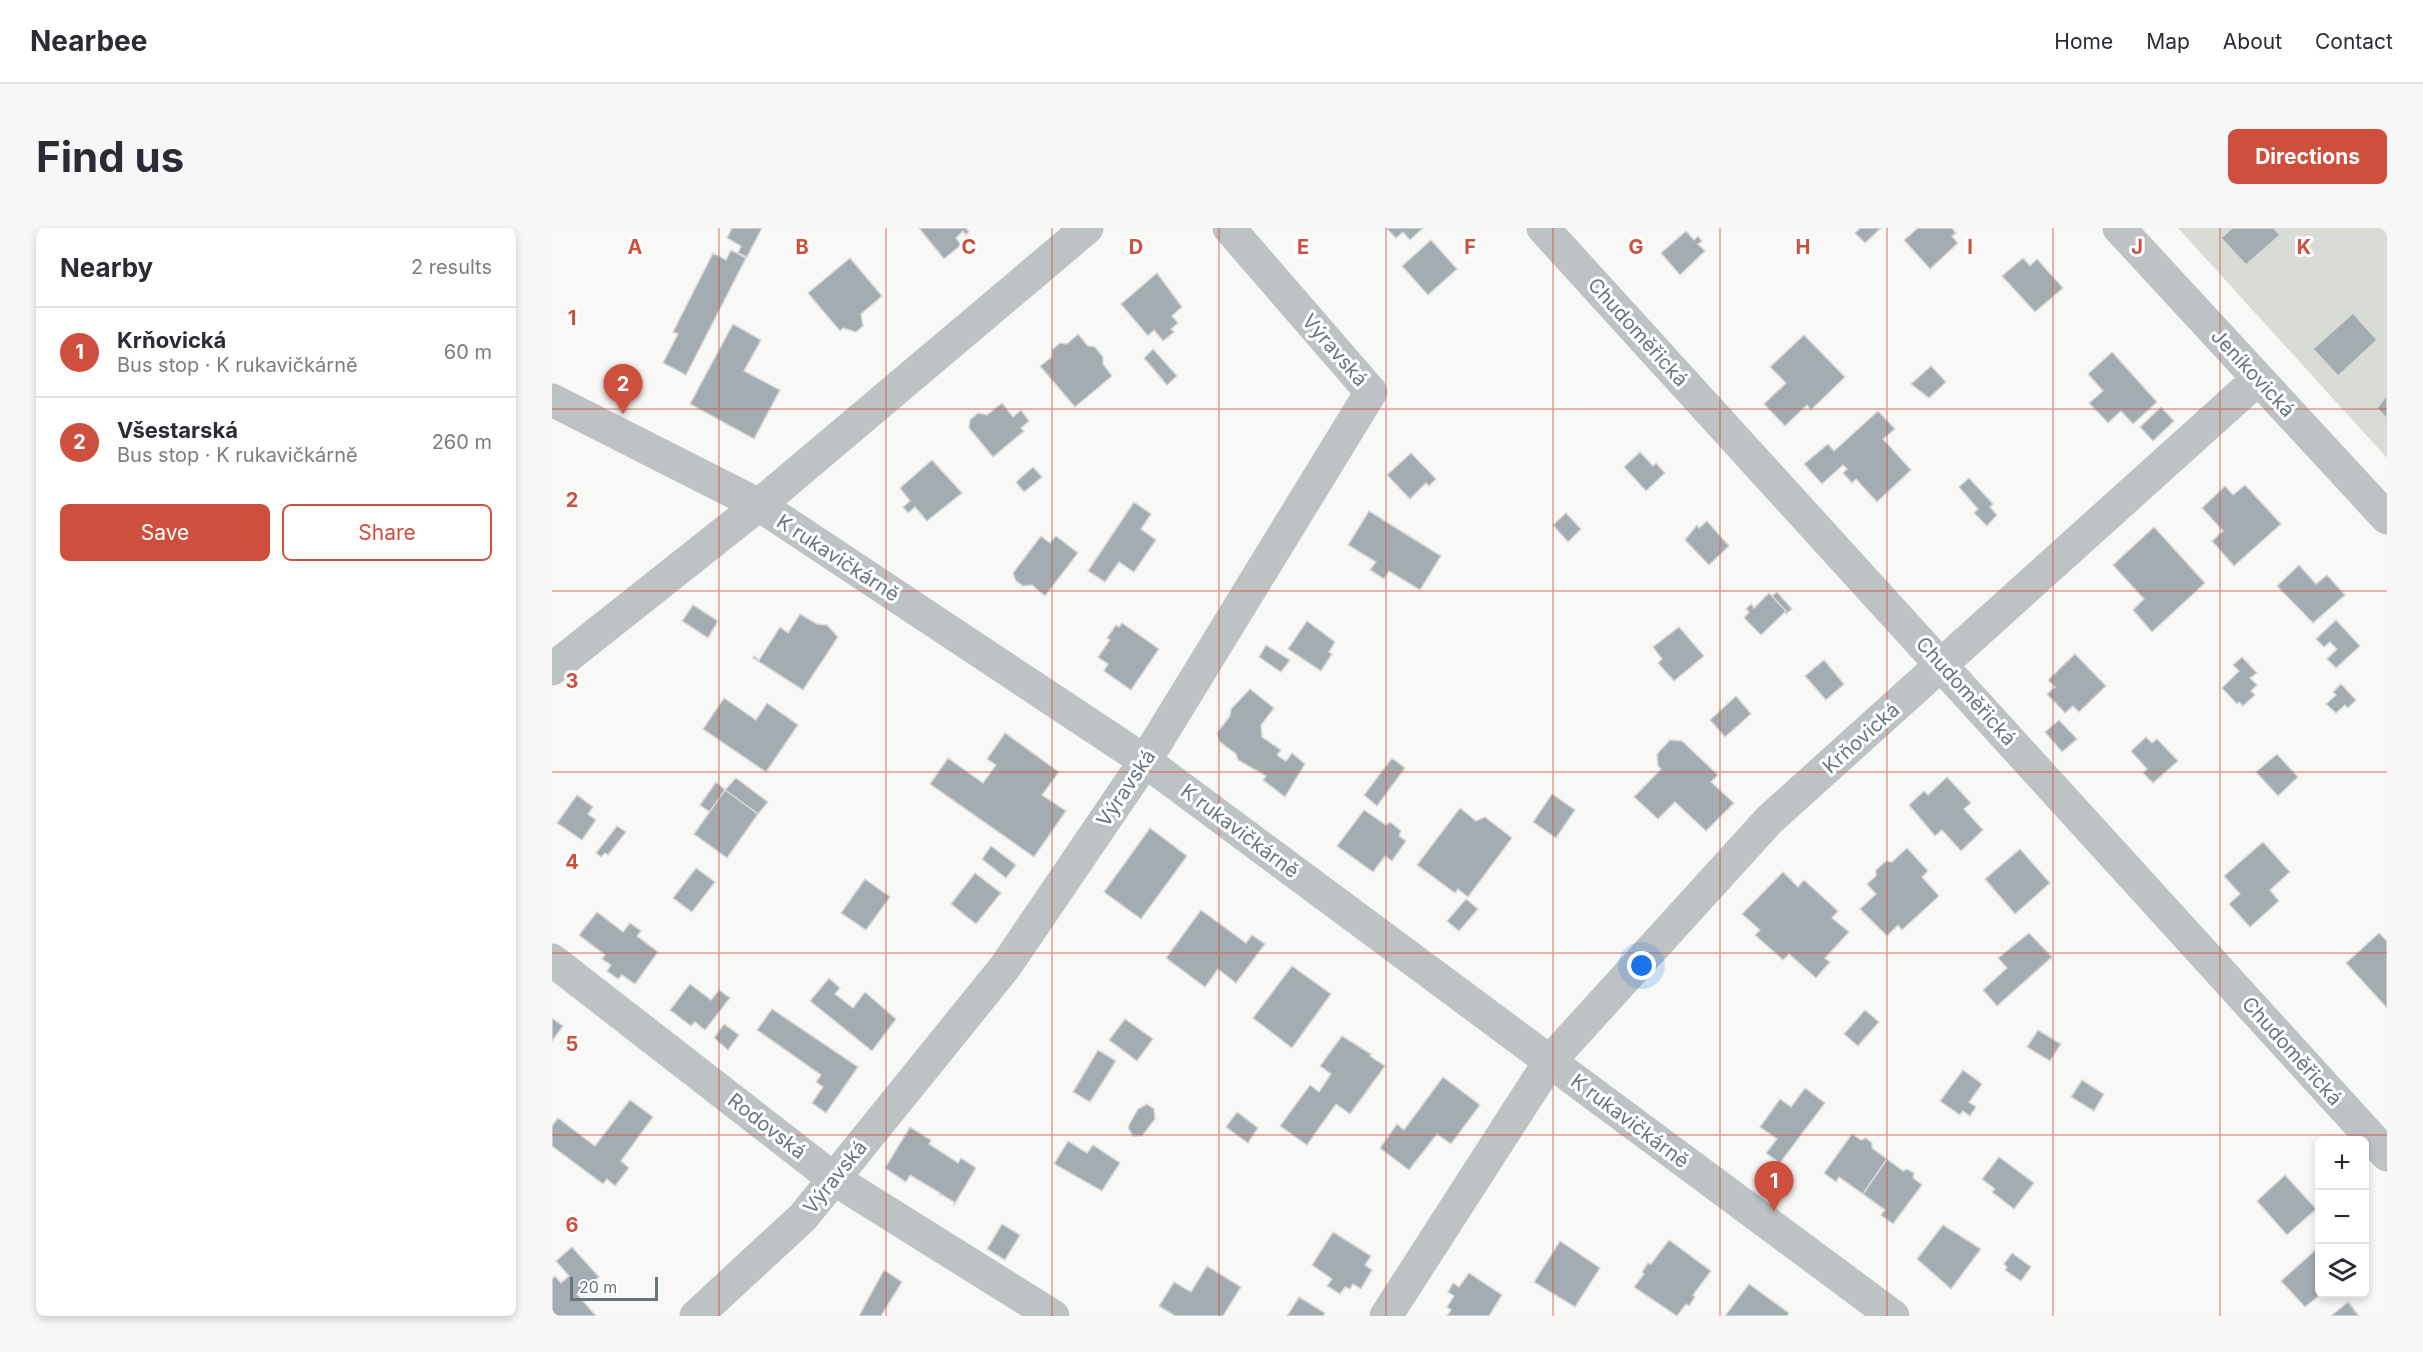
<!DOCTYPE html>
<html lang="en">
<head>
<meta charset="utf-8">
<style>
  :root { --surface:#fff; --page:#f7f7f7; --text:#2b2b33; --muted:#7c7c81; --line:#e1e1e2; --accent:#cf4f3e }
  body { margin:0; font-family:Inter,sans-serif; background:var(--page); color:var(--text) }
  .controls { position:absolute; right:18px; bottom:18px; display:grid; overflow:hidden; border-radius:9px; box-shadow:0 3px 9px #0003 }
  .controls button { width:54px; height:54px; display:grid; place-items:center; padding:0; border:0; border-bottom:2px solid var(--line); background:var(--surface); color:var(--text); font:30px sans-serif }
  .scale { position:absolute; left:18px; bottom:15px; width:88px; box-sizing:border-box; padding-left:6px; border:3px solid #66767d; border-top:0; font-size:16px; line-height:21px; white-space:nowrap; color:#66767d; -webkit-text-stroke:4px #fff; paint-order:stroke }
  .you { position:absolute; left:1090px; top:738px; width:21px; height:21px; margin:-15px; border:4px solid #fff; border-radius:50%; background:#1a73e8; box-shadow:0 0 0 9px #1a73e833 }
  .badge { display:grid; place-items:center; width:39px; height:39px; border-radius:50%; background:var(--accent); color:#fff; font-size:20px; font-weight:700 }
  .pin { position:absolute; translate:-50% -50px; filter:drop-shadow(0 2px 3px #0008) }
  .pin::after { content:''; position:absolute; top:32px; width:21px; height:18px; background:inherit; clip-path:polygon(0 0,100% 0,50% 100%) }
  .list { margin:0; padding:0; list-style:none }
  h2 { display:flex; justify-content:space-between; align-items:center; height:78px; margin:0; padding:0 24px; font-size:26px }
  h2 small { font-size:20px; font-weight:400; color:var(--muted) }
  .list li { display:grid; grid-template-columns:39px 1fr auto; gap:18px; align-items:center; box-sizing:border-box; height:90px; padding:0 24px; border-top:2px solid var(--line) }
  .list b { display:block; font-size:22px; white-space:nowrap }
  .list p { margin:0; font-size:20px; white-space:nowrap; color:var(--muted) }
  .list em { font-size:20px; font-style:normal; color:var(--muted) }
  .actions { display:flex; gap:12px; padding:18px 24px }
  .actions a { flex:1; padding:14px 0; border:2px solid var(--accent); border-radius:9px; text-align:center; font-size:21px; color:var(--accent) }
  .actions .main { background:var(--accent); color:#fff }
  .icon { flex:none; width:33px; height:33px; fill:none; stroke:currentColor; stroke-width:2; stroke-linecap:round; stroke-linejoin:round }
  .map { position:relative; flex:none; width:1835px; height:1088px; overflow:hidden; border-radius:9px }
  header { display:flex; align-items:center; gap:36px; box-sizing:border-box; height:84px; padding:0 30px; background:var(--surface); border-bottom:2px solid var(--line) }
  header strong { font-size:28px }
  nav { display:flex; gap:33px; margin-inline-start:auto; font-size:21px }
  .intro { display:flex; align-items:center; justify-content:space-between; box-sizing:border-box; height:144px; padding:0 36px }
  h1 { margin:0; font-size:42px }
  .button { padding:15px 27px; border-radius:9px; background:var(--accent); color:#fff; font-size:21px; font-weight:700 }
  main { display:flex; gap:36px; padding:0 36px }
  aside { flex:1; background:var(--surface); border-radius:9px; box-shadow:0 3px 9px #0003 }
  .map>svg:first-child { display:block }
  .green { fill:#d8dcd5 }
  .building { fill:#a3acb0; stroke:#d9d9d8; stroke-width:1.5 }
  .lines { fill:none; stroke-linecap:round; stroke-linejoin:round }
  .minor { stroke:#bdc2c5; stroke-width:33 }
  .grid { fill:none; stroke:#cf4f3e; stroke-width:1.5; stroke-opacity:0.55 }
  .labels { text-anchor:middle; dominant-baseline:central; stroke-width:6; stroke-linejoin:round; paint-order:stroke }
  .street-label { font-size:20px; fill:#66767d; stroke:#fff }
  .grid-label { font-size:20px; text-anchor:middle; font-weight:bold; fill:#cf4f3e; stroke:#fff; stroke-width:6; stroke-linejoin:round; paint-order:stroke }
</style>
</head>
<body>
<header>
<strong>Nearbee</strong>
<nav><a>Home</a><a>Map</a><a>About</a><a>Contact</a></nav>
</header>
<div class="intro"><h1>Find us</h1><a class="button">Directions</a></div>
<main>
<aside>
<h2>Nearby<small>2 results</small></h2>
<ul class="list">
<li><span class="badge">1</span><div><b>Krňovická</b><p>Bus stop · K rukavičkárně</p></div><em>60 m</em></li>
<li><span class="badge">2</span><div><b>Všestarská</b><p>Bus stop · K rukavičkárně</p></div><em>260 m</em></li>
</ul>
<div class="actions"><a class="main">Save</a><a>Share</a></div>
</aside>
<div class="map">
<svg width="1835" height="1088" viewBox="0 0 1835 1088">
  <rect width="100%" height="100%" fill="#f8f8f6"/>
  <path class="green" d="M1626 0H1835V230Z"/>
  <g class="building">
    <path d="M180 0H210L195 29 186 25 189 18 175 10Z"/>
    <path d="M367 0H414L417 4 414 7 411 3 404 10 409 17 392 31Z"/>
    <path d="M834 0H871L858 12 851 4 844 10Z"/>
    <path d="M1308 0H1329L1313 15 1303 5Z"/>
    <path d="M1366 0H1400L1404 5 1400 8 1406 15 1378 41 1352 12Z"/>
    <path d="M1680 0H1722L1728 7 1694 37 1669 10Z"/>
    <path d="M1134 3 1142 12 1146 8 1150 13 1146 16 1153 23 1128 47 1109 25Z"/>
    <path d="M879 12 905 41 876 67 850 38Z"/>
    <path d="M179 22 194 30 134 147 111 135 126 106 121 104 161 25 174 32Z"/>
    <path d="M298 30 330 68 309 86 311 98 304 104 291 100 288 103 256 65Z"/>
    <path d="M1471 30 1478 38 1485 31 1511 60 1483 84 1450 48Z"/>
    <path d="M605 45 630 79 620 88 626 95 619 101 622 104 611 113 602 102 596 108 569 76Z"/>
    <path d="M1801 85 1825 112 1786 148 1761 121Z"/>
    <path d="M181 96 209 112 192 143 228 162 202 211 138 176Z"/>
    <path d="M526 106 536 118 543 119 551 129V136L560 148 523 179 488 138 500 129V122L508 115 515 116Z"/>
    <path d="M1252 107 1293 149 1259 182 1255 177 1233 198 1212 176 1234 155 1218 139Z"/>
    <path d="M601 121 625 148 615 157 592 130Z"/>
    <path d="M1560 124 1605 174 1581 196 1569 183 1556 195 1537 175 1551 163 1536 146Z"/>
    <path d="M1379 138 1394 154 1377 170 1359 156Z"/>
    <path d="M1835 167V191L1825 180Z"/>
    <path d="M450 175 461 189 469 182 477 193 469 200 472 203 441 229 417 200 418 192 426 185 435 187Z"/>
    <path d="M1609 179 1622 193 1601 213 1588 199Z"/>
    <path d="M1326 183 1343 201 1331 211 1359 242 1325 274 1304 251 1300 255 1291 245 1295 241 1291 237 1270 256 1252 236 1276 216 1282 223Z"/>
    <path d="M1088 224 1101 238 1104 235 1113 245 1094 263 1072 239Z"/>
    <path d="M859 225 884 251 877 258 874 255 858 271 835 247Z"/>
    <path d="M380 232 410 265 375 293 363 279 356 285 351 279 358 273 348 260Z"/>
    <path d="M481 239 490 249 472 264 464 254Z"/>
    <path d="M1417 250 1441 276 1438 279 1445 287 1435 298 1422 285 1426 281 1407 259Z"/>
    <path d="M1693 257 1729 296 1682 338 1660 313 1671 303 1650 280 1673 258 1681 267Z"/>
    <path d="M582 274 599 286 589 301 604 312 582 344 567 334 553 354 536 343Z"/>
    <path d="M817 283 889 328 868 362 837 343 832 351 818 342 824 334 796 317Z"/>
    <path d="M1014 285 1029 301 1016 314 1001 297Z"/>
    <path d="M1155 293 1177 318 1157 337 1133 312 1145 297 1147 300Z"/>
    <path d="M1602 299 1653 355 1600 404 1581 382 1592 371 1561 337Z"/>
    <path d="M489 308 498 315 504 308 526 325 493 368 480 357 471 358 464 353 461 345Z"/>
    <path d="M1747 337 1764 356 1775 347 1793 367 1761 395 1725 358Z"/>
    <path d="M1225 364 1240 381 1234 386 1220 368Z"/>
    <path d="M1217 365 1234 383 1209 407 1192 390 1197 384 1194 381 1199 376 1202 380Z"/>
    <path d="M141 377 166 393 156 410 130 393Z"/>
    <path d="M248 386 265 396 275 397 286 409 251 462 201 430 202 428 207 432 228 399 236 405Z"/>
    <path d="M1784 392 1808 418 1784 440 1775 431 1785 421 1778 414 1772 419 1764 411Z"/>
    <path d="M755 393 783 414 777 424 780 426 769 443 736 421Z"/>
    <path d="M570 395 607 421 579 462 552 443 556 436 546 429 558 412 555 410 564 397 567 399Z"/>
    <path d="M1127 399 1152 428 1122 453 1106 435 1110 431 1101 419Z"/>
    <path d="M714 417 738 432 729 444 707 429Z"/>
    <path d="M1523 426 1554 458 1527 484 1521 478 1513 485 1495 466 1503 459 1496 452Z"/>
    <path d="M1690 429 1705 445 1698 450 1705 457 1699 463 1703 467 1691 478 1687 474 1685 476 1670 460 1687 443 1681 437Z"/>
    <path d="M1272 432 1292 456 1274 472 1253 448Z"/>
    <path d="M1789 456 1804 472 1796 480 1793 477 1784 485 1774 476 1784 467 1781 464Z"/>
    <path d="M698 461 722 480 709 497 710 509 729 522 725 527 734 533 740 525 753 536 733 569 711 552 714 548 686 532 684 526 667 513 665 505 678 488 679 481Z"/>
    <path d="M1184 468 1199 486 1173 509 1158 492Z"/>
    <path d="M172 470 204 492 215 475 246 497 214 544 151 501Z"/>
    <path d="M1507 492 1525 511 1510 524 1493 504Z"/>
    <path d="M453 505 507 544 490 567 514 583 482 629 378 556 396 530 431 555 444 537 435 531Z"/>
    <path d="M1594 509 1600 515 1605 511 1626 533 1601 555 1591 545 1595 541 1579 523Z"/>
    <path d="M1118 512 1130 513 1166 547 1159 554 1182 575 1154 603 1123 574 1106 591 1082 569 1109 541 1106 538 1105 526Z"/>
    <path d="M1725 526 1746 549 1726 568 1704 544Z"/>
    <path d="M840 530 853 540 825 578 812 567Z"/>
    <path d="M1395 549 1419 575 1412 581 1431 602 1409 623 1390 602 1383 608 1357 577 1372 563 1376 567Z"/>
    <path d="M184 550 216 574 206 586 173 562Z"/>
    <path d="M164 554 173 562 158 584 148 577Z"/>
    <path d="M173 562 206 586 175 630 142 606Z"/>
    <path d="M1000 566 1023 582 1004 610 981 594Z"/>
    <path d="M25 567 41 579 36 586 44 592 30 612 5 595Z"/>
    <path d="M908 580 924 593 933 589 960 610 916 669 906 661 903 665 865 637Z"/>
    <path d="M812 582 834 597 838 594 849 603 847 608 854 613 840 633 833 628 821 644 785 618Z"/>
    <path d="M65 598 74 604 56 627 53 625 49 629 44 625Z"/>
    <path d="M598 600 635 628 589 691 552 664Z"/>
    <path d="M1711 614 1738 644 1718 662 1727 673 1698 699 1677 676 1688 666 1672 648Z"/>
    <path d="M439 618 464 637 454 650 430 631Z"/>
    <path d="M1355 620 1376 643 1370 649 1387 668 1350 702 1346 697 1335 708 1308 681 1324 666 1315 656 1324 648V642L1334 633 1340 634Z"/>
    <path d="M1468 621 1498 655 1463 686 1433 651Z"/>
    <path d="M144 640 163 654 140 684 121 670Z"/>
    <path d="M1231 644 1246 659 1252 652 1286 683 1280 690 1297 704 1273 730 1278 734 1264 750 1237 726 1231 732 1203 707 1208 702 1190 686Z"/>
    <path d="M423 645 449 665 424 696 399 676Z"/>
    <path d="M313 651 338 669 314 702 289 685Z"/>
    <path d="M914 671 926 681 907 703 895 693Z"/>
    <path d="M649 682 694 715 700 707 713 716 684 755 666 741 653 759 614 730Z"/>
    <path d="M45 684 71 704 78 695 89 703 85 708 106 724 83 756 70 747 66 751 55 743 59 737 50 731 53 727 27 707Z"/>
    <path d="M1477 705 1500 729 1445 778 1431 762 1455 740 1446 730Z"/>
    <path d="M1827 705 1835 713V780L1794 735Z"/>
    <path d="M740 738 779 766 740 820 701 790Z"/>
    <path d="M277 750 288 760 283 766 301 780 313 764 344 791 320 823 258 773Z"/>
    <path d="M138 756 159 772 167 762 178 770 153 802 143 794 139 798 118 782Z"/>
    <path d="M220 781 306 839 274 885 260 875 271 859 264 854 269 847 205 802Z"/>
    <path d="M1313 782 1327 794 1306 818 1292 806Z"/>
    <path d="M0 790 11 798 0 813Z"/>
    <path d="M573 791 601 811 585 833 557 812Z"/>
    <path d="M172 796 187 807 176 822 162 810Z"/>
    <path d="M1486 802 1509 816 1498 833 1475 819Z"/>
    <path d="M790 808 819 826 818 828 833 838 798 886 784 876 755 917 728 898 758 857 767 864 779 846 768 838Z"/>
    <path d="M546 822 564 833 538 874 521 864Z"/>
    <path d="M1411 842 1430 856 1417 874 1424 879 1418 888 1411 883 1408 887 1388 873Z"/>
    <path d="M891 849 928 877 899 916 885 906 857 942 828 920 845 896 852 902Z"/>
    <path d="M1530 852 1552 866 1542 883 1519 869Z"/>
    <path d="M1253 860 1273 875 1228 935 1214 925 1225 911 1208 899 1228 871 1239 879Z"/>
    <path d="M78 872 101 889 69 933 77 940 63 958 55 951 51 956 0 918V898L6 890 43 918Z"/>
    <path d="M595 876 602 881 603 891 590 908H581L576 900 578 895 586 881Z"/>
    <path d="M685 884 706 900 696 915 674 899Z"/>
    <path d="M358 899 379 912 377 916 406 935 409 930 424 940 402 977V974L389 966 388 968V965L358 947 354 954 333 940Z"/>
    <path d="M1300 906 1309 912 1314 910 1320 915V920L1335 931 1311 966 1287 949 1284 954 1272 945Z"/>
    <path d="M516 913 535 925 541 917 568 935 550 963 502 936Z"/>
    <path d="M1447 929 1482 955 1462 981 1440 964 1443 961 1430 951Z"/>
    <path d="M1335 931 1351 943 1355 941 1362 945 1361 950 1370 957 1341 996 1329 987 1333 982 1311 966Z"/>
    <path d="M1733 947 1764 981 1735 1007 1705 973Z"/>
    <path d="M450 996 468 1007 453 1032 435 1021Z"/>
    <path d="M1391 997 1429 1021 1399 1061 1365 1031Z"/>
    <path d="M781 1004 819 1028 813 1037 820 1042 809 1061 801 1056 798 1061 793 1059 788 1066 775 1058 780 1051 760 1037Z"/>
    <path d="M1117 1012 1159 1043 1141 1067 1143 1069 1137 1078 1134 1076 1125 1088 1082 1059 1092 1046 1090 1044 1096 1035 1099 1036Z"/>
    <path d="M1008 1013 1048 1040 1023 1079 982 1054Z"/>
    <path d="M1768 1018 1769 1066 1753 1079 1729 1053Z"/>
    <path d="M20 1019 47 1049 25 1066 44 1088H5L3 1086 0 1088V1051L3 1048 9 1055 17 1048 4 1033Z"/>
    <path d="M1460 1025 1479 1039 1469 1053 1453 1042 1455 1039 1452 1036Z"/>
    <path d="M655 1038 689 1059 671 1088H623L607 1078 622 1054 639 1064Z"/>
    <path d="M332 1042 350 1054 329 1088H307Z"/>
    <path d="M917 1045 950 1067 937 1088H895L899 1082 895 1079 902 1068 896 1064 901 1055 907 1059Z"/>
    <path d="M1197 1056 1237 1085 1235 1088H1173Z"/>
    <path d="M747 1069 773 1085 771 1088H735Z"/>
    <path d="M1796 1074 1807 1088H1779Z"/>
  </g>
  <g class="lines">
    <g class="minor">
      <path d="M991 0 1835 927"/>
      <path d="M1567 0 1835 290"/>
      <path d="M0 172 207 277 593 533 1341 1088"/>
      <path d="M0 441 207 277 535 0"/>
      <path d="M0 732 282 951 501 1088"/>
      <path d="M144 1088 251 989 453 739 593 533 819 164 677 0"/>
      <path d="M834 1088 998 833 1217 592 1706 151"/>
    </g>
  </g>
  <path class="grid" d="M167 0V1088M334 0V1088M500 0V1088M667 0V1088M834 0V1088M1001 0V1088M1168 0V1088M1335 0V1088M1501 0V1088M1668 0V1088M0 181H1835M0 363H1835M0 544H1835M0 725H1835M0 907H1835"/>
  <g class="labels">
    <g class="street-label">
      <text transform="translate(1086 104) rotate(48)">Chudoměřická</text>
      <text transform="translate(783 122) rotate(49)">Výravská</text>
      <text transform="translate(1701 145) rotate(47)">Jeníkovická</text>
      <text transform="translate(286 330) rotate(33)">K rukavičkárně</text>
      <text transform="translate(1414 463) rotate(48)">Chudoměřická</text>
      <text transform="translate(1309 510) rotate(-42)">Krňovická</text>
      <text transform="translate(574 560) rotate(-56)">Výravská</text>
      <text transform="translate(688 603) rotate(37)">K rukavičkárně</text>
      <text transform="translate(1740 823) rotate(48)">Chudoměřická</text>
      <text transform="translate(1078 893) rotate(37)">K rukavičkárně</text>
      <text transform="translate(215 898) rotate(38)">Rodovská</text>
      <text transform="translate(283 949) rotate(-51)">Výravská</text>
    </g>
  </g>
  <g class="grid-label">
    <text x="83" y="26">A</text>
    <text x="250" y="26">B</text>
    <text x="417" y="26">C</text>
    <text x="584" y="26">D</text>
    <text x="751" y="26">E</text>
    <text x="918" y="26">F</text>
    <text x="1084" y="26">G</text>
    <text x="1251" y="26">H</text>
    <text x="1418" y="26">I</text>
    <text x="1585" y="26">J</text>
    <text x="1752" y="26">K</text>
    <text x="20" y="97">1</text>
    <text x="20" y="279">2</text>
    <text x="20" y="460">3</text>
    <text x="20" y="641">4</text>
    <text x="20" y="823">5</text>
    <text x="20" y="1004">6</text>
  </g>
</svg>
<div class="controls">
<button>+</button>
<button>−</button>
<button><svg class="icon" aria-label="layers" viewBox="0 0 24 24"><path d="M12 4l9 5-9 5-9-5zM3 14l9 5 9-5"/></svg></button>
</div>
<div class="scale">20 m</div>
<div class="you"></div>
<div class="pin badge" style="left:1222px;top:983px">1</div>
<div class="pin badge" style="left:71px;top:186px">2</div>
</div>
</main>
</body>
</html>
